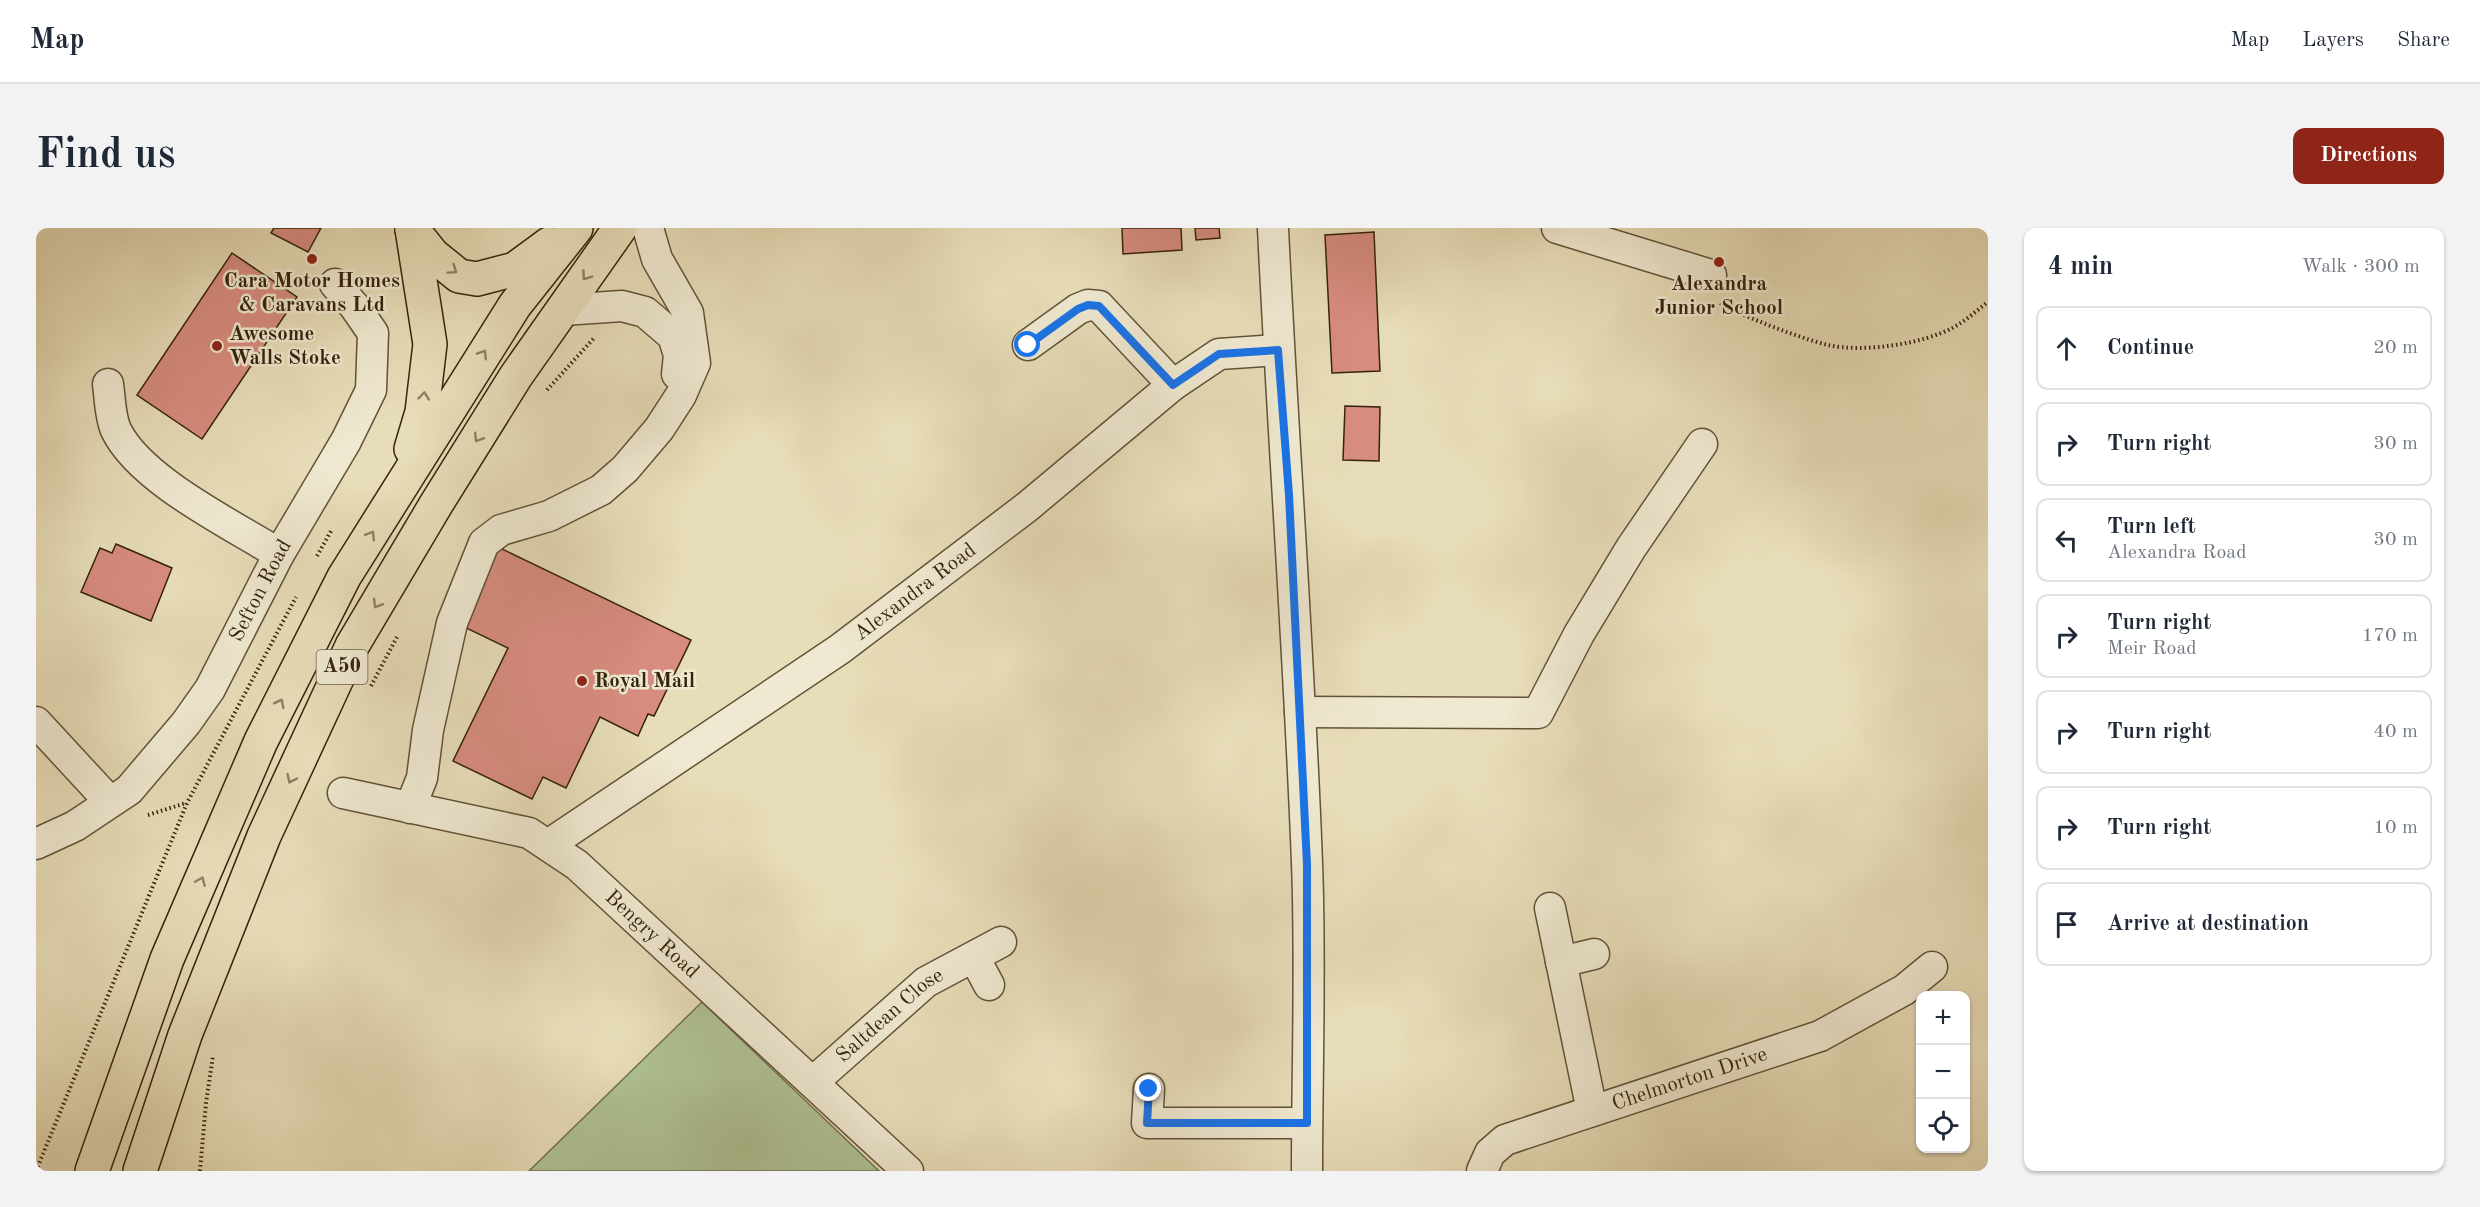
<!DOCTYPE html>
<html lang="en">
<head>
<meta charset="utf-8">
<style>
  :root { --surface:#fff; --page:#f2f2f3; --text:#1f2937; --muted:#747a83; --line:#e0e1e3; --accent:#8f2418 }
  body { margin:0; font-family:"Old Standard TT",serif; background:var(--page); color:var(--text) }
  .controls { position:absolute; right:18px; bottom:18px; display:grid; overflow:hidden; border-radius:12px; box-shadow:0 2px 4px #0004 }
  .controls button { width:54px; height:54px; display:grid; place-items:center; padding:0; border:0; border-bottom:2px solid var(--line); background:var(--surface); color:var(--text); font:30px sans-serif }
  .stop { position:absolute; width:18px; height:18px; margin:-14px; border:4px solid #1a73e8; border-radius:50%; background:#fff }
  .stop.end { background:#1a73e8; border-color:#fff; box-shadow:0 2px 6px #0008 }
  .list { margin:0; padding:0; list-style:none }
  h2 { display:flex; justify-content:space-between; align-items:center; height:78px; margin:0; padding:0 24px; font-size:26px }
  h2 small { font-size:20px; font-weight:400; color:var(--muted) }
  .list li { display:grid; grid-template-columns:39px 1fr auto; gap:18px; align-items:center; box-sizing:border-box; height:84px; margin:0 12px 12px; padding:0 12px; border:2px solid var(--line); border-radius:12px }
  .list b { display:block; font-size:22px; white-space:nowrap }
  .list p { margin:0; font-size:20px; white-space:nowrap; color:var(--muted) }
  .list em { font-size:20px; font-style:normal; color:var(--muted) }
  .icon { flex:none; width:33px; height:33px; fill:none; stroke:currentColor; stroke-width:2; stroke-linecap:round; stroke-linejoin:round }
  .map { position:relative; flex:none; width:1952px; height:943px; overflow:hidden; border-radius:12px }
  header { display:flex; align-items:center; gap:36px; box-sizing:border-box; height:84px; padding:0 30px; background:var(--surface); border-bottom:2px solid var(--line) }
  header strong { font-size:28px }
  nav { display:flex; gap:33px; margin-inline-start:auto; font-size:21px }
  .intro { display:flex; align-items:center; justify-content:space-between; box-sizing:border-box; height:144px; padding:0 36px }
  h1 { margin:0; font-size:42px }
  .button { padding:15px 27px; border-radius:12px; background:var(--accent); color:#fff; font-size:21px; font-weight:700 }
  main { display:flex; gap:36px; padding:0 36px }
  aside { flex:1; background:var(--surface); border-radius:12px; box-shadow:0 2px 4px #0004 }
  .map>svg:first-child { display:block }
  .green { fill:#afc294; stroke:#727250; stroke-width:1.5 }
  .building { fill:#d78c7f; stroke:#35230d; stroke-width:1.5 }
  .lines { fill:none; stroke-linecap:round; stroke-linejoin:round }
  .minor-casing { stroke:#625238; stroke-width:33 }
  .highway-casing { stroke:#35230d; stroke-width:36 }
  .path { stroke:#35230d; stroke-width:4; stroke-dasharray:1.5 3; stroke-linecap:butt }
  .minor { stroke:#efe9d1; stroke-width:30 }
  .highway { stroke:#e7ddb8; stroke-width:33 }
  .oneway { stroke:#8e8062 }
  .route { stroke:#1a73e8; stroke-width:8 }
  .poi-dot { fill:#8f2418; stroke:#efe9d1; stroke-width:2 }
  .labels { text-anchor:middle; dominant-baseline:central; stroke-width:5; stroke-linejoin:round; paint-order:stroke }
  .shield { fill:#efe9d1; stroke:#6d5e48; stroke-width:1.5 }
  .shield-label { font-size:20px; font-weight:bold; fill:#35230d }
  .poi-label { font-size:21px; font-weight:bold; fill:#35230d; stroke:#efe9d1 }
  .street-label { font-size:21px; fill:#35230d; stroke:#efe9d1 }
</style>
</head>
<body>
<header>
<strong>Map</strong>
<nav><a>Map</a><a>Layers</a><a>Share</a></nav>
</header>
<div class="intro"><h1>Find us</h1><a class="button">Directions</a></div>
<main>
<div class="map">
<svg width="1952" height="943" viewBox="0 0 1952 943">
  <rect width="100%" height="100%" fill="#e7ddb8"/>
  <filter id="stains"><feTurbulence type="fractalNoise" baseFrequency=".00333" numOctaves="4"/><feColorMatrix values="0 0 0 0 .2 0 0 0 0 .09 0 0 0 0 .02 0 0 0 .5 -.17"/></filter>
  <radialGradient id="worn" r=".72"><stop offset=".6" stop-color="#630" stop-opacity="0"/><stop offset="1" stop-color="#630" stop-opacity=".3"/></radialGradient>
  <path class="green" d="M666 774 843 943H493Z"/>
  <g class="building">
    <path d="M238 0H285L272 24 235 5Z"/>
    <path d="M1086 0H1145L1146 22 1087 26Z"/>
    <path d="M1159 0H1183L1184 10 1160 12Z"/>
    <path d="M1338 4 1344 143 1296 145 1289 7Z"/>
    <path d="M196 25 261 69 166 211 101 167Z"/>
    <path d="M1309 178 1344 179 1343 233 1307 232Z"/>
    <path d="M80 316 136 340 115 393 45 364 64 320 76 325Z"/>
    <path d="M462 319 655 412 618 488 612 486 602 508 564 489 530 560 507 549 496 571 417 533 472 420 424 397Z"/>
  </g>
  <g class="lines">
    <g class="minor-casing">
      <g id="minor">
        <path d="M1237 0C1247 212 1263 423 1271 635 1275 737 1271 840 1271 943"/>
        <path d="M1521 0 1675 47"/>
        <path d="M527 82 586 78 609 84 637 108 643 127 641 146"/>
        <path d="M992 117 1042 81 1052 77 1063 78 1137 157"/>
        <path d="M72 156C74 170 74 189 80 202 104 252 195 296 243 326"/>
        <path d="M1264 484 1502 485 1543 406 1595 320 1666 216"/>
        <path d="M0 494 74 574"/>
        <path id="s1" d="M307 565 493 605 541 637 872 943"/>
        <path d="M374 580 386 550 392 502 416 395 448 315 465 302 513 288 565 262 589 241 623 201 645 167 659 135 652 85 621 31 612 0"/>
        <path id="s2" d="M0 616 39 598 93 562 150 495 174 461 243 326 310 213 335 162 337 105 319 79 299 56"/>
        <path id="s3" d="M512 617 804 421 991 279 1137 157 1183 126 1242 122"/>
        <path d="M1514 680 1556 883"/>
        <path d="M938 729 953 757"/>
        <path d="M1525 734 1558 726"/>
        <path id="s4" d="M777 854 890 754 965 714"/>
        <path d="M1113 861 1111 895H1271"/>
        <path id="s5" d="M1446 943 1454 925 1469 912 1784 808 1868 762 1896 739"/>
      </g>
    </g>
    <g class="highway-casing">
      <g id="highway">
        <path d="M376 1 397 27 423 48 441 51 479 41 513 16"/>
        <path d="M375 221 386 184 394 116 376 1"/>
        <path d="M56 943 131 731 225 513 308 349 479 77 540 0"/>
        <path d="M104 943 149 807 228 608 316 418 399 278 480 148 584 0"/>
      </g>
    </g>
    <g class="path">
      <path d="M1685 75 1687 79C1721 92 1756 108 1792 117 1826 125 1888 116 1918 99 1931 92 1941 82 1952 74"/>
      <path d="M511 162 559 109"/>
      <path d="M281 328 295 303"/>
      <path d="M335 458 361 409"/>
      <path d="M112 587 150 575"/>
      <path d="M0 943 151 575 260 369"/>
      <path d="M164 943 170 875 177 828"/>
    </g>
    <use href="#minor" class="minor"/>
    <use href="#highway" class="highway"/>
  </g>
  <defs><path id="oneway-chevron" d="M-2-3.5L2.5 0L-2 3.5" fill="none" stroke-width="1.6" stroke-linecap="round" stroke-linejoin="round" transform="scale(1.5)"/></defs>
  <g class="oneway">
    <use href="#oneway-chevron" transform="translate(417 42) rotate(35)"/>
    <use href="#oneway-chevron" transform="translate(550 48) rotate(125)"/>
    <use href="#oneway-chevron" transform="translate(447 126) rotate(-57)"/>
    <use href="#oneway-chevron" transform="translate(388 168) rotate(-84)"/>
    <use href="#oneway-chevron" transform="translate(442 210) rotate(122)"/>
    <use href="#oneway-chevron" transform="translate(335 307) rotate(-58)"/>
    <use href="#oneway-chevron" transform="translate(341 376) rotate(121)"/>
    <use href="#oneway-chevron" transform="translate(244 475) rotate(-63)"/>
    <use href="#oneway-chevron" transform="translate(255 551) rotate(115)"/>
    <use href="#oneway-chevron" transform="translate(165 653) rotate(-67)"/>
  </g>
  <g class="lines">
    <path class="route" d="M992 117 1042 81 1052 77 1063 78 1137 157 1183 126 1242 122 1253 267 1271 637V895H1111L1113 861"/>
  </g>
  <g class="poi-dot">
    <circle cx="276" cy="31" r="6"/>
    <circle cx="1683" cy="34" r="6"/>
    <circle cx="181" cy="118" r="6"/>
    <circle cx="546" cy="453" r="6"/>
  </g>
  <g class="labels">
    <rect class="shield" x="280.5" y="422" width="51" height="34" rx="4.5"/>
    <g class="shield-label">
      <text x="306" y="439">A50</text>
    </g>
    <g class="poi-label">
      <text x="276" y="53">Cara Motor Homes<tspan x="276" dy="24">&amp; Caravans Ltd</tspan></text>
      <text x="1683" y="56">Alexandra<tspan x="1683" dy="24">Junior School</tspan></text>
      <text x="193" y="106" text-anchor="start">Awesome<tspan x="193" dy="24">Walls Stoke</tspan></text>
      <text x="558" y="453" text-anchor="start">Royal Mail</text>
    </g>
    <g class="street-label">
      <text stroke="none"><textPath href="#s2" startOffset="348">Sefton Road</textPath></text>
      <text stroke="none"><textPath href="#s3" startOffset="446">Alexandra Road</textPath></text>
      <text stroke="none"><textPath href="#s1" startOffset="350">Bengry Road</textPath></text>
      <text stroke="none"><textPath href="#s4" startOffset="102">Saltdean Close</textPath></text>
      <text stroke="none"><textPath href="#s5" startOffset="234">Chelmorton Drive</textPath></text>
    </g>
  </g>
  <rect width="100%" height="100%" filter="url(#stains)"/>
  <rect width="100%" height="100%" fill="url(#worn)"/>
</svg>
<div class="controls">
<button>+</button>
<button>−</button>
<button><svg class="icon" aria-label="locate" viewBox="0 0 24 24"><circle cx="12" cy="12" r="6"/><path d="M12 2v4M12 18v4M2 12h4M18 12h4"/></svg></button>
</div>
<div class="stop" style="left:992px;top:117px"></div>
<div class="stop end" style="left:1113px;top:861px"></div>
</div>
<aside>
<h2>4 min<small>Walk · 300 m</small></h2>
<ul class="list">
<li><svg class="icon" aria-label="ahead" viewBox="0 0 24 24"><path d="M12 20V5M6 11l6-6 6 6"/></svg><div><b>Continue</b></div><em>20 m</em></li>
<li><svg class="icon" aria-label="right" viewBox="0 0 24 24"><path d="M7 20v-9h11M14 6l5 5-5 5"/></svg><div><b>Turn right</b></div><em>30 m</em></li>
<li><svg class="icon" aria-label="left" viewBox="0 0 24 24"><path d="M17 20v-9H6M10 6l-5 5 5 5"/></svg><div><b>Turn left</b><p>Alexandra Road</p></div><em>30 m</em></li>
<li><svg class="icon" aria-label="right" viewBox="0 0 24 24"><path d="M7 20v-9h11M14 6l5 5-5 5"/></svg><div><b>Turn right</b><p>Meir Road</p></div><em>170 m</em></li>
<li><svg class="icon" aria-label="right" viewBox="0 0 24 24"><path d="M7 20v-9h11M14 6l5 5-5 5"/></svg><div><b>Turn right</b></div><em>40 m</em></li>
<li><svg class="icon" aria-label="right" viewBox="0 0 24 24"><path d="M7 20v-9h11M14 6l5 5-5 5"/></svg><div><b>Turn right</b></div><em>10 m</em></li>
<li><svg class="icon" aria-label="arrive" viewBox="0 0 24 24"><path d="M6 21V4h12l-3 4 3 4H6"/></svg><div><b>Arrive at destination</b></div></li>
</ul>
</aside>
</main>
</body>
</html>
